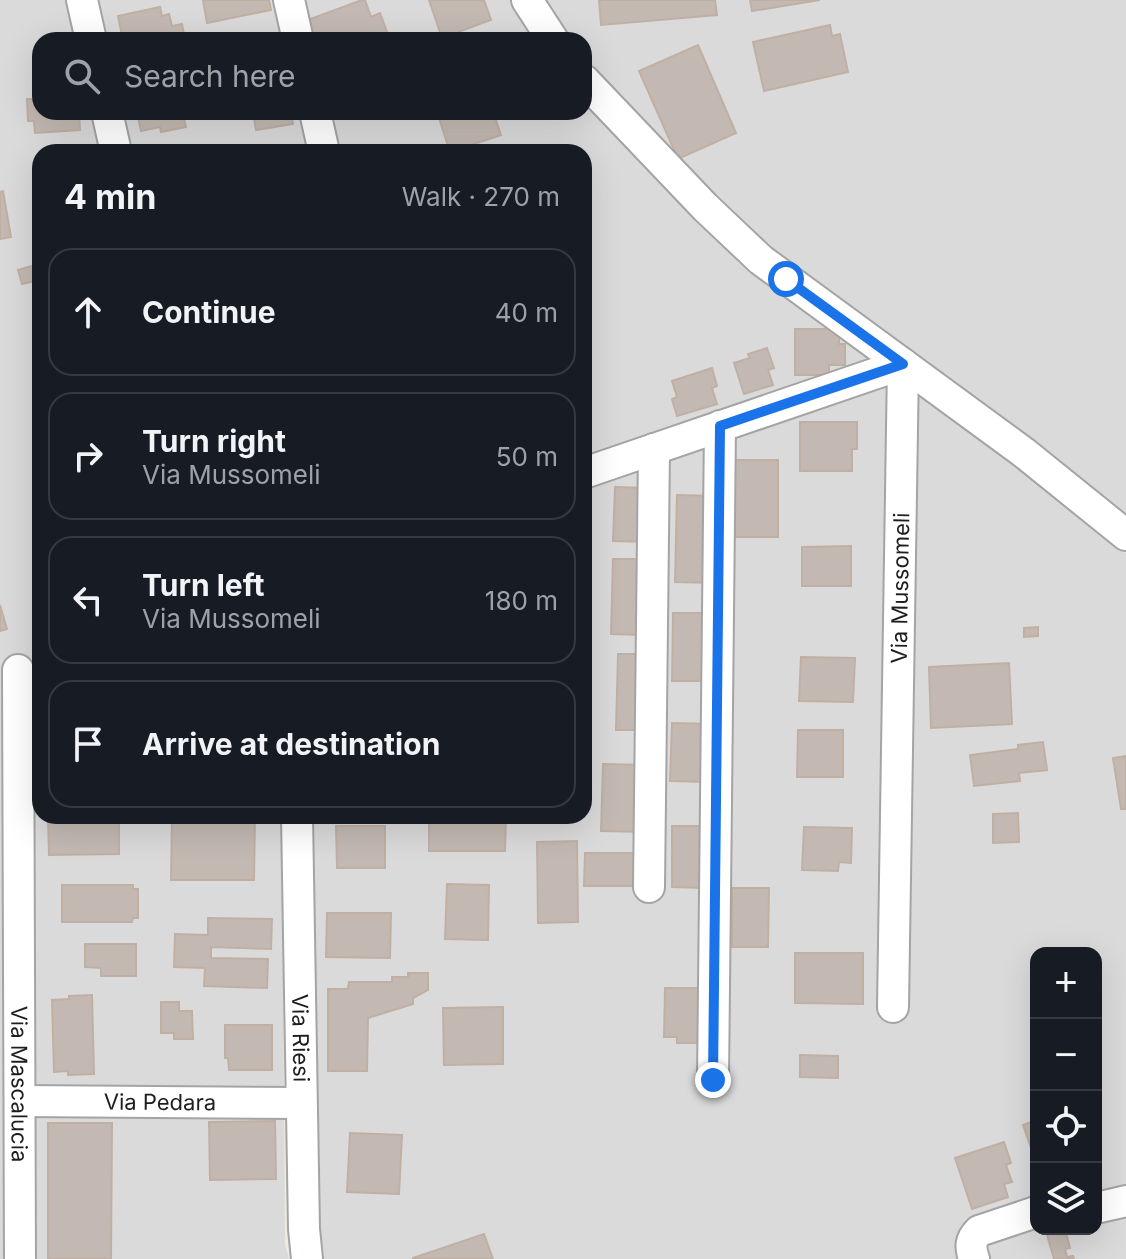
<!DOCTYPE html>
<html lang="en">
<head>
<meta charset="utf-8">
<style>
  :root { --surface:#171b24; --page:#242831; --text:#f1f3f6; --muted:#9ea1a6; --line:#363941 }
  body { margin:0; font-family:Inter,sans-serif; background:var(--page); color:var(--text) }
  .controls { position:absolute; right:24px; bottom:24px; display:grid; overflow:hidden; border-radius:16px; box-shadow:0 8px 32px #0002 }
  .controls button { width:72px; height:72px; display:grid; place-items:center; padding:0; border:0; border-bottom:2px solid var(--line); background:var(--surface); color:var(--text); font:40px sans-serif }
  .stop { position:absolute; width:24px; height:24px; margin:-18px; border:6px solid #1a73e8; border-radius:50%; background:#fff }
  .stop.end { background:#1a73e8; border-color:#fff; box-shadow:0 2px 8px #0008 }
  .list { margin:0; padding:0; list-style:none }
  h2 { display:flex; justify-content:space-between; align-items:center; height:104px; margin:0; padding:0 32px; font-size:34px }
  h2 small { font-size:26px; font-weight:400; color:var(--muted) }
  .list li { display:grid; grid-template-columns:52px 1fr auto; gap:24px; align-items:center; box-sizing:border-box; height:128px; margin:0 16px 16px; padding:0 16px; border:2px solid var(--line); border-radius:24px }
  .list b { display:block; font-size:30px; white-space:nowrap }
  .list p { margin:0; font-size:26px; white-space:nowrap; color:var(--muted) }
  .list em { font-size:26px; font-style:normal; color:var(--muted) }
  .icon { flex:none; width:44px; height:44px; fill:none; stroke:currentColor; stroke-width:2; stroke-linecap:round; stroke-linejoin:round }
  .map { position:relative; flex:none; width:1126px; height:1259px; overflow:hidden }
  .search { position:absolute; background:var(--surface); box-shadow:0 8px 32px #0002; left:32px; top:32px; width:560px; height:88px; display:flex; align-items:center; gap:20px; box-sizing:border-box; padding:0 28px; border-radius:24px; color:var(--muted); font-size:30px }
  .panel { position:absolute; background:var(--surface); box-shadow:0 8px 32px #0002; left:32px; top:144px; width:560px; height:680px; border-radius:24px }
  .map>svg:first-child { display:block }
  .residential { fill:#dbdada; fill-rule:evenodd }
  .building { fill:#c3b9b2; stroke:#c0b0a4; stroke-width:2 }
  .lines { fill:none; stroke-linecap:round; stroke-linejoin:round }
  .minor-casing { stroke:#a4a4a4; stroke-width:34 }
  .minor { stroke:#fff; stroke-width:30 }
  .route { stroke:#1a73e8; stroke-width:10 }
  .labels { text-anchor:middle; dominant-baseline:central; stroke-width:7; stroke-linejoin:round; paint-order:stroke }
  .street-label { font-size:22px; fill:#1d1d1d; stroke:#fff }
</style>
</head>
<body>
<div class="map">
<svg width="1126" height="1259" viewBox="0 0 1126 1259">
  <rect width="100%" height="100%" fill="#eeeae2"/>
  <path class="residential" d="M0 0H1126V535L813 317 1040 484 1126 553V1259H321L317 1248 311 816H584V152H40V816H282L285 1245 289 1259H0ZM40 40H584V112H40ZM1036 953H1096V1229H1036Z"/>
  <g class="building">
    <path d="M203 0H269L271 10 207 23Z"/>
    <path d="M362 0H365L371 17 380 13 390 40H308L302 22Z"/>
    <path d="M429 0H484L491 20 442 38Z"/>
    <path d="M599 0H715L717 15 601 25Z"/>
    <path d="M750 0H820L752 11Z"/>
    <path d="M160 7 162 16 169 14 172 26 182 24 185 40H123L118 16Z"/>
    <path d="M830 25 832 36 840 34 848 72 764 91 753 42Z"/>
    <path d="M698 45 736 133 678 159 639 71Z"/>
    <path d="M40 93V112H79L80 130 35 133 34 121H28L27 99H33V94Z"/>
    <path d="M137 112H196L183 114 186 127 161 132 160 127 141 131Z"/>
    <path d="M253 112H291L293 124 256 130Z"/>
    <path d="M437 112H493L501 135 450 152Z"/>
    <path d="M3 191 11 237 0 239V192Z"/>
    <path d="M35 265 40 280 22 284 18 270Z"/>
    <path d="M795 329H839V344H845V365H829V375H795Z"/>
    <path d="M767 348 774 368 768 370 773 385 744 394 734 363 750 358 748 354Z"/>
    <path d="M712 368 717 386 712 388 717 404 677 416 672 399 677 397 672 381Z"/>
    <path d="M800 422H857V449H852V471H800Z"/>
    <path d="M734 460H778V537H733Z"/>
    <path d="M615 487 648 488 646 542 613 541Z"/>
    <path d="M677 495 715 496 713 583 675 582Z"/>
    <path d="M851 546V586H802V547Z"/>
    <path d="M613 559H643L641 635 611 634Z"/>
    <path d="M0 605 7 629 0 631Z"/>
    <path d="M673 613H708V681H672Z"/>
    <path d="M1038 627V636L1024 637V628Z"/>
    <path d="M618 654H647L646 730H616Z"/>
    <path d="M801 657 855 658 853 702 799 701Z"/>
    <path d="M1009 663 1012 724 931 728 929 667Z"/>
    <path d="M672 723 711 724 709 782 670 781Z"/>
    <path d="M798 730H843V777H797Z"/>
    <path d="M1043 742 1047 770 1019 773 1020 781 974 786 970 755 1018 749V745Z"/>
    <path d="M1126 756V809H1121L1113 758Z"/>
    <path d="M603 764 647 765 644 832 601 831Z"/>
    <path d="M1018 813 1019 842 993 843V814Z"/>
    <path d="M48 816H119V854L49 855Z"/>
    <path d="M172 816H255L254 880H171Z"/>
    <path d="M429 816H506L505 851H429Z"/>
    <path d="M336 826H385V868H337Z"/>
    <path d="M672 826H703V888L672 887Z"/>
    <path d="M804 827 852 828 851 863 839 862 838 871 802 870Z"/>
    <path d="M577 841 578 922 538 923 537 842Z"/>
    <path d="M585 853H643L642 886H584Z"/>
    <path d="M447 884 489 885 488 940 445 939Z"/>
    <path d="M62 885H133V889H138V918H133L132 922H62Z"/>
    <path d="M732 888H769L768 947H732Z"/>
    <path d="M327 913H391L390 958 326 957Z"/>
    <path d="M208 918 272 919 271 949 211 947V958L268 959 267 988 204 986 205 968 174 967 175 934 208 935Z"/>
    <path d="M85 944H136V976H101V968L85 967Z"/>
    <path d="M795 953H863V1004L795 1003Z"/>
    <path d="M408 973H428V990L413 998V1004L368 1018 367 1071H328V989H348L349 982H392V977H408Z"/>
    <path d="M665 988H703L702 1043H677V1037H664Z"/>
    <path d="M92 995 94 1074 68 1075V1071L54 1072 52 1000 69 999V996Z"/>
    <path d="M161 1002H179V1011H192L193 1039H174V1033H161Z"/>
    <path d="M503 1007V1064L444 1065 443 1008Z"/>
    <path d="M225 1025H272V1070H229L228 1058H225Z"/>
    <path d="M800 1055 838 1056V1078L800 1077Z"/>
    <path d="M1036 1120V1162L1023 1125Z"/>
    <path d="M275 1121 276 1179 210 1180 209 1122Z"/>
    <path d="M48 1123H112L111 1259H48Z"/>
    <path d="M350 1133 402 1135 399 1194 347 1192Z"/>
    <path d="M1004 1142 1011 1163 1006 1165 1012 1182 1004 1184 1008 1197 972 1209 955 1158Z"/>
    <path d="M1065 1229 1070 1248 1065 1249 1067 1257 1073 1256 1074 1259H1054L1047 1235Z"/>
    <path d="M484 1234 493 1259H413V1258Z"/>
  </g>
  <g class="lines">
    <g class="minor-casing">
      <g id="minor">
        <path d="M82 0 91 40"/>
        <path d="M289 0 298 40"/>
        <path d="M527 0 553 40"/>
        <path d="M584 80 705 207 761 260 1023 452 1126 535"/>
        <path d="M107 112 116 152"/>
        <path d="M315 112 324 152"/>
        <path d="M584 473 903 364 893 1007"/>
        <path id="s1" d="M18 670 20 1259"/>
        <path id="s2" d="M297 816 304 1229 307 1259"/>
        <path d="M649 887 654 449"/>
        <path d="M713 1080 720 426"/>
        <path id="s3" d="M20 1101 301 1103"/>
        <path d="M1096 1208 1126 1201"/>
        <path d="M974 1259C970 1247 970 1240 979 1231L1036 1212"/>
      </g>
    </g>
    <use href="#minor" class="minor"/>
  </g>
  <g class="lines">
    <path class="route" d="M713 1080 720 426 903 364 786 279"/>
  </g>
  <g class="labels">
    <g class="street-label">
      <text transform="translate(900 588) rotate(-89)">Via Mussomeli</text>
      <text stroke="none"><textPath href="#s2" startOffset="222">Via Riesi</textPath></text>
      <text stroke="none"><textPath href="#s1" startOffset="414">Via Mascalucia</textPath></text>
      <text stroke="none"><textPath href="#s3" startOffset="140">Via Pedara</textPath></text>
    </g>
  </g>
</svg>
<div class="controls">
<button>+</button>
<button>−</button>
<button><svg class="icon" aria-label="locate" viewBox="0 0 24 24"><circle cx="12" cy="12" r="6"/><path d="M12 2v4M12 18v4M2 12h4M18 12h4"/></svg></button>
<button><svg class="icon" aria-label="layers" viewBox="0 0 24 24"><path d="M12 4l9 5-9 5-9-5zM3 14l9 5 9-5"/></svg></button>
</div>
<div class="stop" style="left:786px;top:279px"></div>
<div class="stop end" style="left:713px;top:1080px"></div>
<div class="search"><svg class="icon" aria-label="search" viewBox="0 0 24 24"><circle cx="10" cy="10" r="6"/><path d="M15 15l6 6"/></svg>Search here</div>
<section class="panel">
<h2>4 min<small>Walk · 270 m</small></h2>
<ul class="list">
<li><svg class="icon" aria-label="ahead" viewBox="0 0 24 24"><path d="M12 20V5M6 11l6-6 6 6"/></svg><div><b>Continue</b></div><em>40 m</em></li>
<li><svg class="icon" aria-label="right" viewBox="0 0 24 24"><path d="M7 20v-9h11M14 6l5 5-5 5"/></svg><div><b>Turn right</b><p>Via Mussomeli</p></div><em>50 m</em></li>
<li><svg class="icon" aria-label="left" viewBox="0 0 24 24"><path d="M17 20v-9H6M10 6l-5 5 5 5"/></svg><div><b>Turn left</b><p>Via Mussomeli</p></div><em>180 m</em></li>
<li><svg class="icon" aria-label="arrive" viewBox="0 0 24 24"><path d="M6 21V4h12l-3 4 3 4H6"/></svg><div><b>Arrive at destination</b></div></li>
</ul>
</section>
</div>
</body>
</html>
